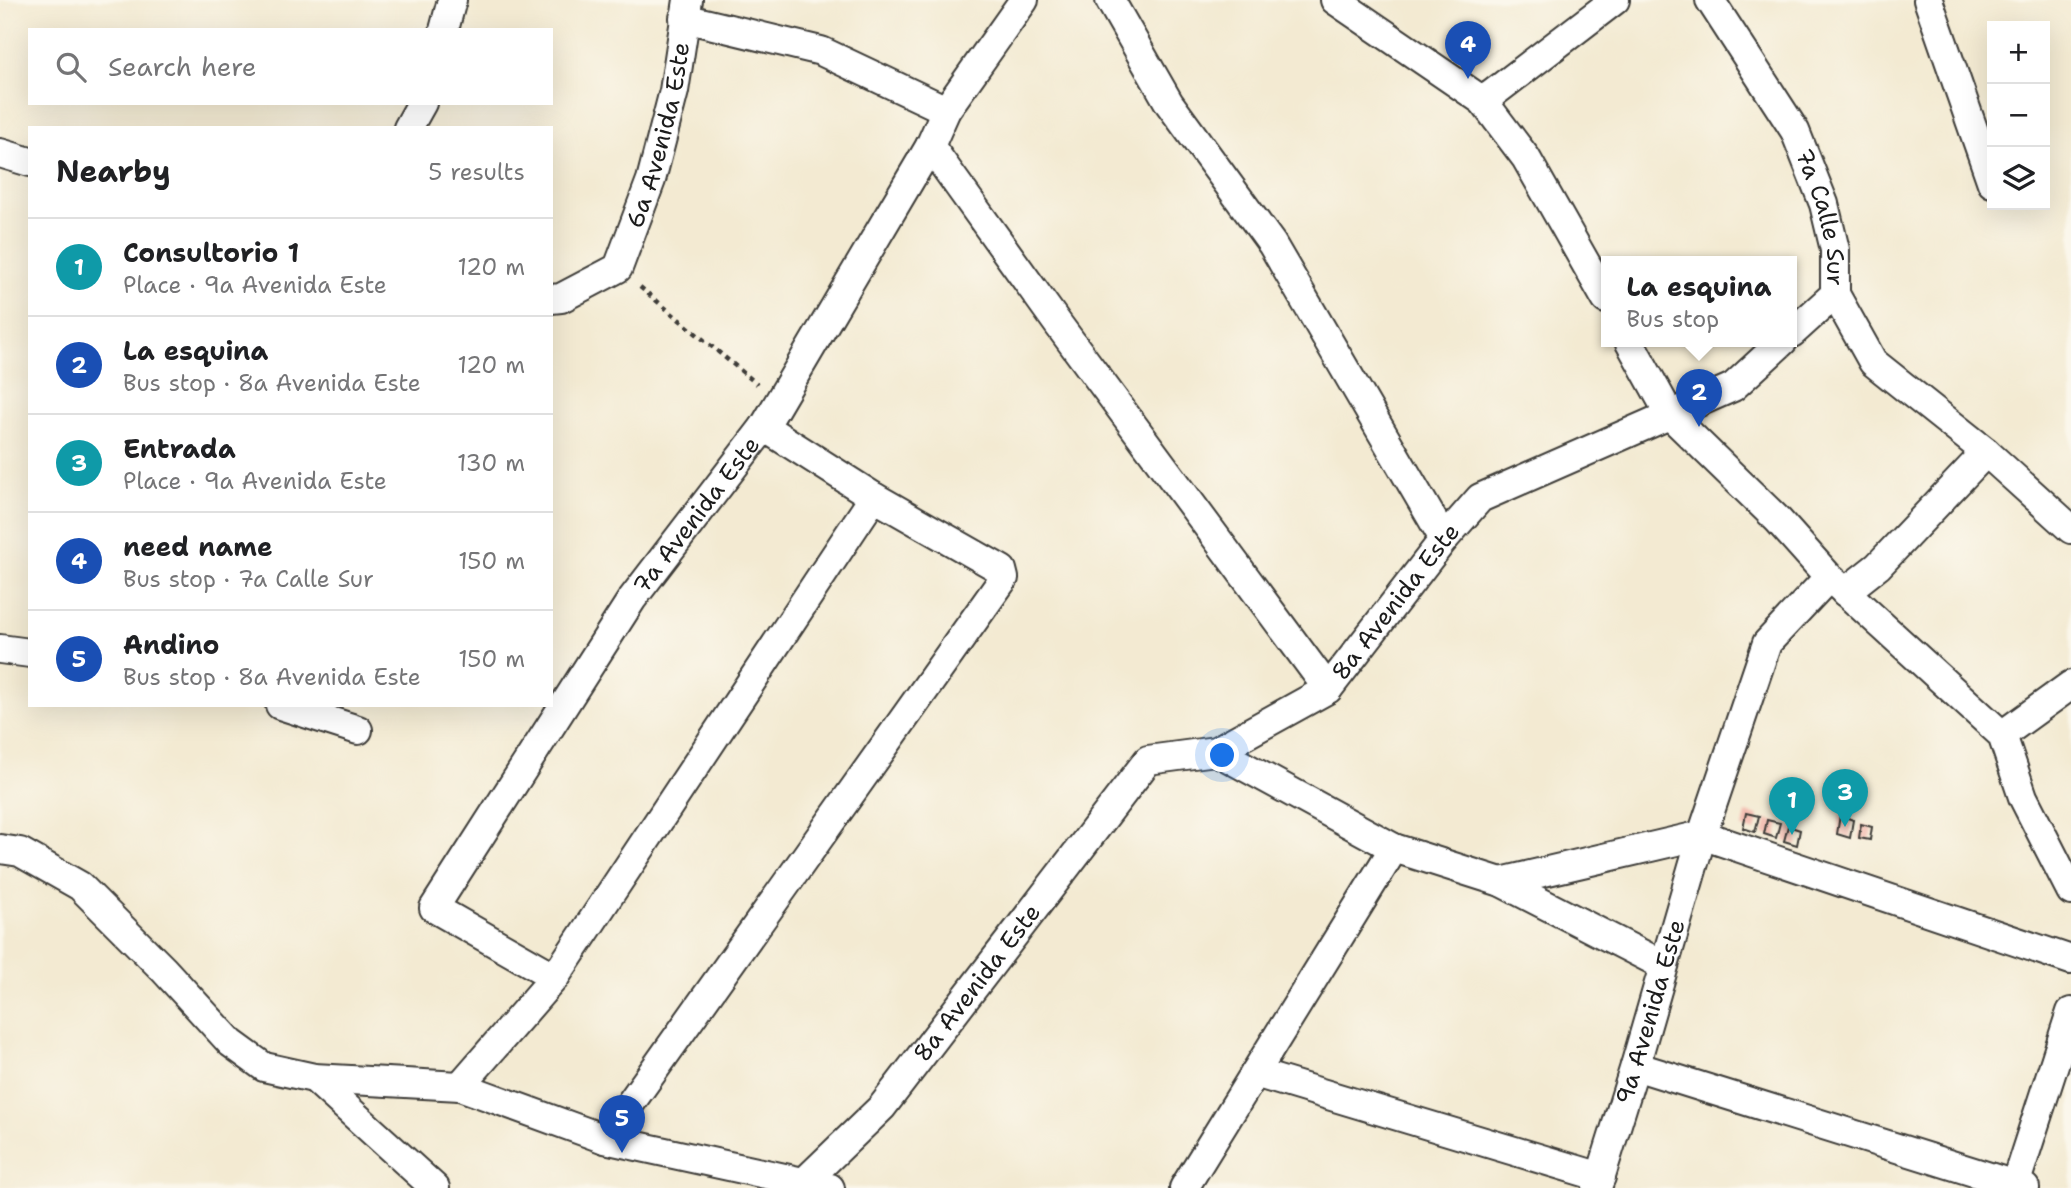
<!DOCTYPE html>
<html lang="en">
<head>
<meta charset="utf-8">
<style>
  :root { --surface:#fff; --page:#f2f2f2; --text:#202124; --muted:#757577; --line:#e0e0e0; --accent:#b5179e }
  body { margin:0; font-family:"Shantell Sans",sans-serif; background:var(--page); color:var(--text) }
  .controls { position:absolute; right:21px; top:21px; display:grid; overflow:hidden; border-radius:0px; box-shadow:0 7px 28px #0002 }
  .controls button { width:63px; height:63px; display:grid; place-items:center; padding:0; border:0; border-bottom:2px solid var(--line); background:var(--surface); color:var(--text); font:35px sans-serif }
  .you { position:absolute; left:1223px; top:756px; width:24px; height:24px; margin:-18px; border:5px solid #fff; border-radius:50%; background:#1a73e8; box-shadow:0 0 0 10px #1a73e833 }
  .badge { display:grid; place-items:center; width:46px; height:46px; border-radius:50%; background:var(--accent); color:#fff; font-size:23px; font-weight:700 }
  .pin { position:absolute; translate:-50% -58px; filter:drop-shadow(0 2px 4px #0008) }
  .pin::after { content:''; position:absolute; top:37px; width:24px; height:21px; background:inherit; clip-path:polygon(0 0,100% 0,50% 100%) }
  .popup { position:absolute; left:1601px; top:256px; width:196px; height:91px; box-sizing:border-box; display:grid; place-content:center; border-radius:0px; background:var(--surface); filter:drop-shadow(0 2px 5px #0005); font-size:23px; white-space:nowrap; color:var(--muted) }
  .popup b { font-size:26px; color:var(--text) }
  .popup::after { content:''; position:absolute; left:50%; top:100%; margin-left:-14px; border:14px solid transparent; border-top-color:var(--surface) }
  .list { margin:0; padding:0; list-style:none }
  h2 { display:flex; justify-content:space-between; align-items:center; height:91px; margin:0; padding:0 28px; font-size:30px }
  h2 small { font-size:23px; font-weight:400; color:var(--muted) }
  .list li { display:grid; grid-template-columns:46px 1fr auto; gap:21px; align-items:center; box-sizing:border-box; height:98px; padding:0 28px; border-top:2px solid var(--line) }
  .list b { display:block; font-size:26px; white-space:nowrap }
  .list p { margin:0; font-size:23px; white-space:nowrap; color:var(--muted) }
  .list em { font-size:23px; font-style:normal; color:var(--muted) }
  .icon { flex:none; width:38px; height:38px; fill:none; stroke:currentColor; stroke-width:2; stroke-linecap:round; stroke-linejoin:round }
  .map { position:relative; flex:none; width:2071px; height:1188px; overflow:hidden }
  .search { position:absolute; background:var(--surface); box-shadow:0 7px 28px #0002; left:28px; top:28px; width:525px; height:77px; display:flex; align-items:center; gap:18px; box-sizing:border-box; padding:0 24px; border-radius:0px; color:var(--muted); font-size:26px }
  .panel { position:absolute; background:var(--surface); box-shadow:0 7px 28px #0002; left:28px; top:126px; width:525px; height:581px; border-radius:0px }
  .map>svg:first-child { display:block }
  .building { fill:#f1ada1 }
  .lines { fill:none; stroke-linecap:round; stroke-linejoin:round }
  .street-casing { stroke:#3c3b37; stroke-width:32 }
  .path { stroke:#3c3b37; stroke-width:4.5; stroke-dasharray:5 5; stroke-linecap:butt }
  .street { stroke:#fff; stroke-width:28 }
  .labels { text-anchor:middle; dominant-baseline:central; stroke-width:5; stroke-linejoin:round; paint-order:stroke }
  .street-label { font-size:24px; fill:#1c1c1c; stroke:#fbf7ec }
</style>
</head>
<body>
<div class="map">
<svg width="2071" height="1188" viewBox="0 0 2071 1188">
  <rect width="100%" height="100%" fill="#fbf7ec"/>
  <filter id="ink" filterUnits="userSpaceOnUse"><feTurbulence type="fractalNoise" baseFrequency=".0143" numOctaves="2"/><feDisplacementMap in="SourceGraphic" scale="14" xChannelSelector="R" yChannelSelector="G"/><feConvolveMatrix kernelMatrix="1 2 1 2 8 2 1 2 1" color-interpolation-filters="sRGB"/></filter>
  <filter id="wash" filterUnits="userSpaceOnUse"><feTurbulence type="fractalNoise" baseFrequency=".00686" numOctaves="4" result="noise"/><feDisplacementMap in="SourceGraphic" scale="28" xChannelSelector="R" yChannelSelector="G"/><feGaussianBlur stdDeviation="1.57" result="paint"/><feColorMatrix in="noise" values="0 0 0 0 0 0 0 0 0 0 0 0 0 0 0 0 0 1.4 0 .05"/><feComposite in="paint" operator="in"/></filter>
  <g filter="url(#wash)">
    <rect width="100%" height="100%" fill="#f3ead2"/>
    <g id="blocks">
      <g class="building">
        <path d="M1746 813 1759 816 1755 832 1743 828Z"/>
        <path d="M1840 815 1853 820 1850 838 1837 834Z"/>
        <path d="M1767 820 1780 823 1776 838 1764 834Z"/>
        <path d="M1861 824 1872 827 1870 840 1859 838Z"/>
        <path d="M1788 826 1800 830 1797 845 1784 841Z"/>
      </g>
    </g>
  </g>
  <g filter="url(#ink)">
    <use href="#blocks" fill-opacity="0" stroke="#3c3b37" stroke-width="2"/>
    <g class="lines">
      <g class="street-casing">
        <g id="street">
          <path d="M1110 0 1169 103 1272 244 1444 539"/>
          <path d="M1335 0 1483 101 1526 158 1606 299"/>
          <path id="s1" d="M1710 0 1795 131 1824 204 1835 250V294L1873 362 1986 452 2071 529"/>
          <path d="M1928 0 1992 183"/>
          <path d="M684 18 821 51 946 110"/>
          <path d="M444 30 452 0"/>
          <path d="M1483 101 1615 0"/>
          <path d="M408 128 422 103"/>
          <path d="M930 146 1058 324 1328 689"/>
          <path d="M0 153 30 162"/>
          <path id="s2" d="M551 299 561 298 618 268 651 180 674 91 688 0"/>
          <path d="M1792 333 1835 294"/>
          <path d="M1629 341 1670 415 1778 520 1829 577 2002 735 2023 797 2071 891"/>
          <path d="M1845 592 1878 566 1986 452"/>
          <path d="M0 649 30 653"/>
          <path d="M280 705 358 730"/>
          <path d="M2002 735 2071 685"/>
          <path d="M1216 751 1394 848 1501 882 1663 965"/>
          <path d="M0 849 20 852 80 886 164 970 231 1043 264 1067 314 1078 460 1086 605 1139 830 1188"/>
          <path d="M1501 882 1702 835 2071 960"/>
          <path id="s3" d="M555 977 434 908 632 599 764 427 930 146 946 110 1024 0"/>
          <path d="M1635 1066 2025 1188"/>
          <path d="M1255 1073 1601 1177"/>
          <path d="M314 1078 435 1188"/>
          <path d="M460 1086 555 977 874 497"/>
          <path d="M605 1139 1004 578 1002 570 874 497 764 427"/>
          <path id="s4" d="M798 1188 882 1107 1148 760 1216 751 1328 689 1444 539 1480 498 1733 387 1783 341"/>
          <path d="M1184 1188 1394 848"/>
          <path id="s5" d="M1597 1188 1635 1066 1702 835 1767 643 1829 577"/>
          <path d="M2014 1188 2071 1012"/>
        </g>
      </g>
      <path class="path" d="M640 287 757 384"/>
      <use href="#street" class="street"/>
    </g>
  </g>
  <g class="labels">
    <g class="street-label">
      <text stroke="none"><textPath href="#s2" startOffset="214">6a Avenida Este</textPath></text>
      <text stroke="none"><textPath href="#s1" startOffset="247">7a Calle Sur</textPath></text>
      <text stroke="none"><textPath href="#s3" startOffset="612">7a Avenida Este</textPath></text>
      <text stroke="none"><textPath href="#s4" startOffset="861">8a Avenida Este</textPath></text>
      <text stroke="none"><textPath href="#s4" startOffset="273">8a Avenida Este</textPath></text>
      <text stroke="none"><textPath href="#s5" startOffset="184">9a Avenida Este</textPath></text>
    </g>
  </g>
</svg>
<div class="controls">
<button>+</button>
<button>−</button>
<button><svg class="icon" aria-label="layers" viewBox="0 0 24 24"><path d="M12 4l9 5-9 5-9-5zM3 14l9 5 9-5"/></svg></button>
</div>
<div class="you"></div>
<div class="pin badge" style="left:1792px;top:835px;background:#0f9aa8">1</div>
<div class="pin badge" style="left:1699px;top:427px;background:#1a4fb4">2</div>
<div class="popup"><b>La esquina</b>Bus stop</div>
<div class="pin badge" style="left:1845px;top:827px;background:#0f9aa8">3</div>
<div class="pin badge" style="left:1468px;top:79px;background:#1a4fb4">4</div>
<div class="pin badge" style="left:622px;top:1153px;background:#1a4fb4">5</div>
<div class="search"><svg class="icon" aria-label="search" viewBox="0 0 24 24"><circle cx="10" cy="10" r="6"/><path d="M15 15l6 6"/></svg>Search here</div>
<section class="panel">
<h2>Nearby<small>5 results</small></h2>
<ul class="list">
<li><span class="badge" style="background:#0f9aa8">1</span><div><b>Consultorio 1</b><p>Place · 9a Avenida Este</p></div><em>120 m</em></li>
<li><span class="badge" style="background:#1a4fb4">2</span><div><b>La esquina</b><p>Bus stop · 8a Avenida Este</p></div><em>120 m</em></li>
<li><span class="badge" style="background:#0f9aa8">3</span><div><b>Entrada</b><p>Place · 9a Avenida Este</p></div><em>130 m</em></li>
<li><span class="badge" style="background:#1a4fb4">4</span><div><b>need name</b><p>Bus stop · 7a Calle Sur</p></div><em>150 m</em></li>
<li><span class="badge" style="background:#1a4fb4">5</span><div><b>Andino</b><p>Bus stop · 8a Avenida Este</p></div><em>150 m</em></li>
</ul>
</section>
</div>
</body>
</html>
